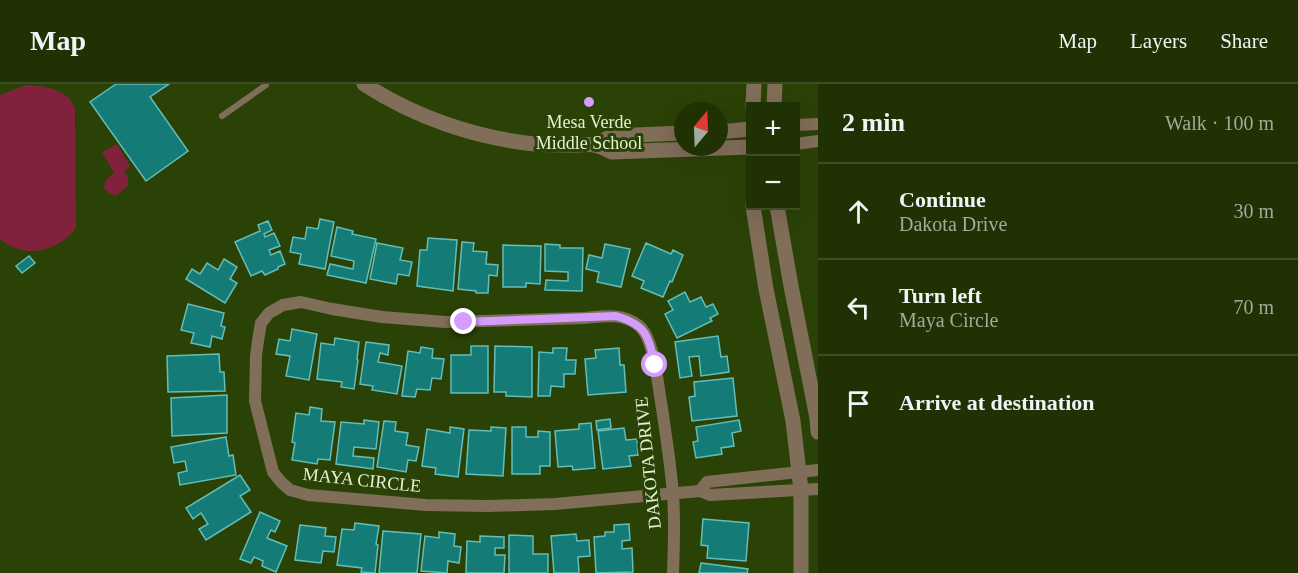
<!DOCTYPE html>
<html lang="en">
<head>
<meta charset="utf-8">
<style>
  :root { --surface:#203204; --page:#283a0e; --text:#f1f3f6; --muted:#a2aa9a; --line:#3d4d26 }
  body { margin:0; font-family:"Times New Roman",serif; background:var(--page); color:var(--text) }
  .controls { position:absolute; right:18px; top:18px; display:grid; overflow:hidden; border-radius:0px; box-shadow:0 6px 24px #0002 }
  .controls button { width:54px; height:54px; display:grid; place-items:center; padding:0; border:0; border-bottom:2px solid var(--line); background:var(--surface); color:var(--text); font:30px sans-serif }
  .compass { position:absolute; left:674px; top:18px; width:54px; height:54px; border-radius:50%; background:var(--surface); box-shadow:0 6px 24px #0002; rotate:19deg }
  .stop { position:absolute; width:18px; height:18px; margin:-14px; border:4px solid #d39cfd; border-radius:50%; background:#fff }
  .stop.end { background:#d39cfd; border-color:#fff; box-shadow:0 2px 6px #0008 }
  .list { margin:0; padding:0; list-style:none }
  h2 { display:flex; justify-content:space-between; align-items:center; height:78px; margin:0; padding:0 24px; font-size:26px }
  h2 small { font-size:20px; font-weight:400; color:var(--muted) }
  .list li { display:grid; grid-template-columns:39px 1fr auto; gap:18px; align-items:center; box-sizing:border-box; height:96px; padding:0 24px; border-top:2px solid var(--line) }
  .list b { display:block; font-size:22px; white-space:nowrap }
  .list p { margin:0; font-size:20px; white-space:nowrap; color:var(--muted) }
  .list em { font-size:20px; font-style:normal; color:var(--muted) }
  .icon { flex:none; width:33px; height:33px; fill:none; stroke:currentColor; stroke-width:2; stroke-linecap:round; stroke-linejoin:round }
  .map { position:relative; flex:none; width:818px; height:489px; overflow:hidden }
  header { display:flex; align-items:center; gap:36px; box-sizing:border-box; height:84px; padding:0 30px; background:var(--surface); border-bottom:2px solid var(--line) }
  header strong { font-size:28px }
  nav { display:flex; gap:33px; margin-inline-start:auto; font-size:21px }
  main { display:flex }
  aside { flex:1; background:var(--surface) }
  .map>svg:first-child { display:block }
  .green { fill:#80223b }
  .building { fill:#147b76; stroke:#64beb7; stroke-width:1.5 }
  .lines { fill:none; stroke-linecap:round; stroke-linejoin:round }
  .service { stroke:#816e59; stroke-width:6 }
  .minor { stroke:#816e59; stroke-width:12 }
  .tertiary { stroke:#816e59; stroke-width:15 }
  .route { stroke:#d39cfd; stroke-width:8 }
  .poi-dot { fill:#d39cfd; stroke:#2b4206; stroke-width:2 }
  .labels { text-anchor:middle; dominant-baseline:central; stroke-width:6; stroke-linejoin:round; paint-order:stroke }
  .poi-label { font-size:18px; fill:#e1f1d2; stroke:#2b4206 }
  .street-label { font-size:18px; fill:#e1f1d2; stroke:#2b4206 }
</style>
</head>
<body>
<header>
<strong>Map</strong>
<nav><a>Map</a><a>Layers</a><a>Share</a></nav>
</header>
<main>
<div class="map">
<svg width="818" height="489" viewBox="0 0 818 489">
  <rect width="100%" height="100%" fill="#2b4206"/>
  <g class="green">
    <path d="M26 1C45 2 69 5 75 25L76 144C57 168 26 176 0 155V11Z"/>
    <path d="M117 60 130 82 124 89 128 92V102L116 112 109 109 104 104 105 97 114 89 102 68Z"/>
  </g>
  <g class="building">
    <path d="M116 0H169L150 13 188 67 146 97 90 18Z"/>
    <path d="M320 135 334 138 325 185 299 180 301 170 290 168 293 153 305 155 307 143 318 145Z"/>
    <path d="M268 137 272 146 264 150 265 153 274 149 280 162 269 166 271 171 280 167 285 180 278 183V185L265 191 262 187 251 192 235 158 260 147 258 141Z"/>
    <path d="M337 143 353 147 352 150 376 155 366 199 327 191 330 180 353 185 354 177 331 172Z"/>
    <path d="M428 154 457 156 453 207 417 202 420 166H427Z"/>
    <path d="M462 158 474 159 473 167 487 168 486 180 498 181 497 192 489 191 488 209H476V207L458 205Z"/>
    <path d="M377 159 403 164 400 176 412 178 409 192 398 190 396 200 370 195Z"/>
    <path d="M646 159 671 170 673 166 683 171 672 198 670 197 663 213 641 204 644 197 632 192Z"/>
    <path d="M545 160 560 161V164H583L582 207 545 206 546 196 568 197V188L545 187Z"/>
    <path d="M605 160 630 165 621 203 597 198 599 188 586 185 589 171 602 174Z"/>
    <path d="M503 161 541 162 540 200 526 199V203H503Z"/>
    <path d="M29 172 35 179 22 189 16 182Z"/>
    <path d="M224 175 237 183 230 195 237 199 225 219 186 195 192 185 200 190 207 179 218 186Z"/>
    <path d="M685 208 690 218 701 213 706 223 713 220 718 230 710 234 712 237 677 254 665 230 673 226 668 217Z"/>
    <path d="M188 220 224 229 221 242 225 243 222 255 212 252 210 263 191 259 194 249 181 246Z"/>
    <path d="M292 245 317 250 309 296 286 292 290 272 276 270 279 255 290 257Z"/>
    <path d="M718 252 721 273 727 272 729 288 701 292 699 272 689 273 692 292 680 294 675 258Z"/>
    <path d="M335 254 359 258 357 275 358 276 354 305 341 303 342 298 317 295 321 259 334 261Z"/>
    <path d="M366 258 389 261 388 271 380 269 378 278 402 282 397 310 372 306 373 302 360 300Z"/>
    <path d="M471 262H488V309H451V271H471Z"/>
    <path d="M495 262 532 263V313L506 312V308H494Z"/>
    <path d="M421 263 433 265 432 274 444 275 441 295 432 294 430 306 417 305 415 313 402 312 408 267 420 269Z"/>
    <path d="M553 264H567L566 276H576L575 290H564V303L551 302 550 312H538L539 268 553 269Z"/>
    <path d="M619 264 620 281H624L626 308 588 311 585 275 596 274 595 266Z"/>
    <path d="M219 270 220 288H224L225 307 168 308 167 272Z"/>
    <path d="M733 294 737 332 692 337 689 313 695 312 694 298Z"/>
    <path d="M227 311V349L172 352 171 314Z"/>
    <path d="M310 323 322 325 321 337 335 338 330 376 318 375 317 380 292 376 295 359 292 358 296 329 309 331Z"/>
    <path d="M610 335 611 344 597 346 596 337Z"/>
    <path d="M364 336 379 338 376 365 354 363 353 372 374 374 373 385 336 380 341 338 364 340Z"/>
    <path d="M739 336 741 347 732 349 734 362 721 364 722 370 696 374 693 358 698 357 696 343Z"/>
    <path d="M384 337 396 338 395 347 408 349 406 361 419 363 416 377 408 376 406 388 377 383Z"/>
    <path d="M591 339 595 384 573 386 572 382 558 383 555 347 579 345V340Z"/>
    <path d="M450 343 464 345 458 393 435 390 436 384 422 382 427 345 450 349Z"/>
    <path d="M491 343 506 344 503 392 466 390 469 346 491 347Z"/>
    <path d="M512 343H526V353H538V347L550 348V382H540V390H512Z"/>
    <path d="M624 344 626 356 637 355 638 371 629 372 631 382 603 385 598 347Z"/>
    <path d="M226 353 229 372 233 371 236 391 180 401 178 389 187 387 185 377 174 379 171 363Z"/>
    <path d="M240 391 250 406 240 412 251 428 206 456 199 445 208 440 201 429 193 435 186 424Z"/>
    <path d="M260 428 280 437 275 448 271 446 267 454 287 462 276 488 262 482 263 477 254 473 251 479 240 475Z"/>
    <path d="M703 435 749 439 746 477 707 474 708 462 701 461Z"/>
    <path d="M355 439 379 442 376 460 378 461 375 489 361 488 362 484 337 481 342 445 354 446Z"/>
    <path d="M629 440 630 456 622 457V465L632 464 633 488 596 489 594 453 605 452V448H614V441Z"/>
    <path d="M300 441 326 444 325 452 336 453 334 468 323 467 321 479 295 476Z"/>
    <path d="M383 447 421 450 417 489H379Z"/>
    <path d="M439 448 455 450 454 462 461 463 459 479 448 477 447 489 421 487 425 452 439 454Z"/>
    <path d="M576 450 577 457 589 456 590 472 578 473 579 489H554L551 452Z"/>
    <path d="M509 451 533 452V470H548V489H509Z"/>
    <path d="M480 452 504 453V464H495V471H505L504 489H466L467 457 480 458Z"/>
    <path d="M701 479 748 485 747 489H699Z"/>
  </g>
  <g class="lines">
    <path class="service" d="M222 32 266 1"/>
    <g class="minor">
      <path d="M796 41 818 40"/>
      <path d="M796 60 818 57"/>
      <path d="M700 407 707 398 818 386"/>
      <path d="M673 489C674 463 675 437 673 411 671 382 666 353 662 324 658 303 657 281 650 261 648 255 644 245 638 241 622 229 604 232 585 234L445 238 382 233 332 225 301 218 283 221 269 229 261 239 258 257 256 272 255 317 273 388 281 398 290 406 308 411 426 421 489 422 555 420 700 407 710 411 818 405"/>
    </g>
    <g class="tertiary">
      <path d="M364 0C414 33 476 54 535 60 549 61 563 61 577 61 583 61 589 60 595 61 601 62 607 66 612 68L750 63"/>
      <path d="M753 22 754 0"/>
      <path d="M774 22 775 0"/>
      <path d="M719 48 750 45"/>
      <path d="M594 61 612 52 683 49"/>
      <path d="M753 122 766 205 793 337 801 406V489"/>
      <path d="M777 122 791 202 817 334 818 348"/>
    </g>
  </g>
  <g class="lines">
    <path class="route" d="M464 238 616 232C647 241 648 252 655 281"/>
  </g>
  <circle class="poi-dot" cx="589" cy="18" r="6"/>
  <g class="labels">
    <g class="poi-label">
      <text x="589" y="38">Mesa Verde<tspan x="589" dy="21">Middle School</tspan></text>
    </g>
    <g class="street-label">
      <text transform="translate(648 379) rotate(-96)">DAKOTA DRIVE</text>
      <text transform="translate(362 396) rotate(6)">MAYA CIRCLE</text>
    </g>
  </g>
</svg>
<div class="controls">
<button>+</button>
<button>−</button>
</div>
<svg class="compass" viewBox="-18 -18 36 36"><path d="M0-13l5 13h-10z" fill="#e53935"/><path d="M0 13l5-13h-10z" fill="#a2aa9a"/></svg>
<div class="stop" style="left:655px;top:281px"></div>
<div class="stop end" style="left:464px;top:238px"></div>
</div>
<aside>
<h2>2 min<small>Walk · 100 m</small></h2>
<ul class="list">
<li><svg class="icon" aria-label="ahead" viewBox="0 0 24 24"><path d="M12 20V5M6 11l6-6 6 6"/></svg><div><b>Continue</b><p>Dakota Drive</p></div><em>30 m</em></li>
<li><svg class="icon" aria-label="left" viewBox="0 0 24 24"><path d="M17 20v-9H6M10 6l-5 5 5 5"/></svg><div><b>Turn left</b><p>Maya Circle</p></div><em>70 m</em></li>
<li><svg class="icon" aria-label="arrive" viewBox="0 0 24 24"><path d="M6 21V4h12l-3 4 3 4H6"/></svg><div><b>Arrive at destination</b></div></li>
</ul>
</aside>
</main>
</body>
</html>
